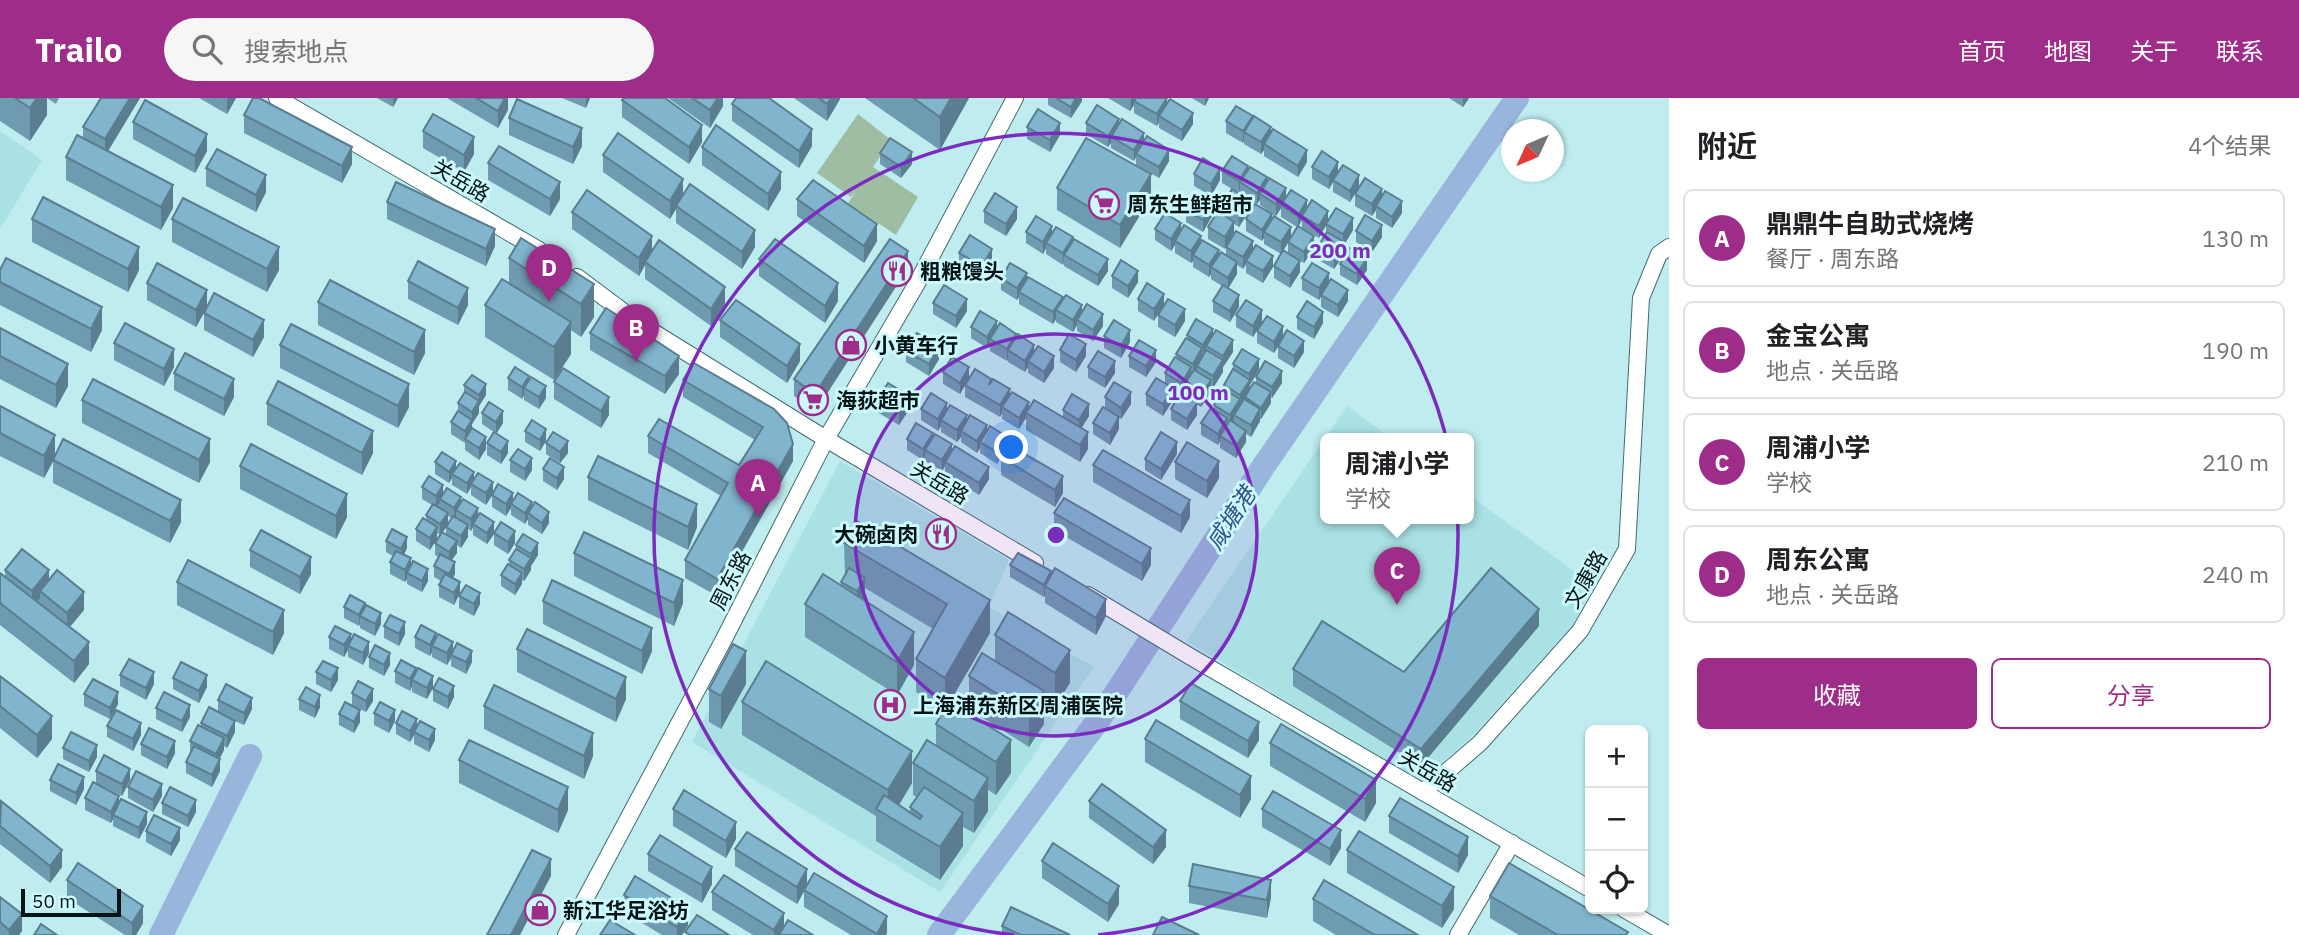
<!DOCTYPE html>
<html lang="zh">
<head>
<meta charset="utf-8">
<style>
  :root { --surface:#fff; --page:#f6f6f6; --text:#202124; --muted:#757577; --line:#e0e0e0; --accent:#9e2d8a }
  body { margin:0; font-family:"IBM Plex Sans","Noto Sans SC",sans-serif; background:var(--page); color:var(--text) }
  .controls { position:absolute; right:21px; bottom:21px; display:grid; overflow:hidden; border-radius:10px; box-shadow:0 2px 5px #0004 }
  .controls button { width:63px; height:63px; display:grid; place-items:center; padding:0; border:0; border-bottom:2px solid var(--line); background:var(--surface); color:var(--text); font:35px sans-serif }
  .compass { position:absolute; left:1501px; top:21px; width:63px; height:63px; border-radius:50%; background:var(--surface); box-shadow:0 2px 5px #0004; rotate:226deg }
  .scale { position:absolute; left:21px; bottom:18px; width:100px; box-sizing:border-box; padding-left:7px; border:4px solid #041415; border-top:0; font-size:19px; line-height:24px; white-space:nowrap; color:#041415; -webkit-text-stroke:5px #cbf9fd; paint-order:stroke }
  .you { position:absolute; left:1012px; top:350px; width:24px; height:24px; margin:-18px; border:5px solid #fff; border-radius:50%; background:#1a73e8; box-shadow:0 0 0 10px #1a73e833 }
  .badge { display:grid; place-items:center; width:46px; height:46px; border-radius:50%; background:var(--accent); color:#fff; font-size:23px; font-weight:700 }
  .pin { position:absolute; translate:-50% -58px; filter:drop-shadow(0 2px 4px #0008) }
  .pin::after { content:''; position:absolute; top:37px; width:24px; height:21px; background:inherit; clip-path:polygon(0 0,100% 0,50% 100%) }
  .popup { position:absolute; left:1320px; top:335px; width:154px; height:91px; box-sizing:border-box; display:grid; place-content:center; border-radius:10px; background:var(--surface); filter:drop-shadow(0 2px 5px #0005); font-size:23px; white-space:nowrap; color:var(--muted) }
  .popup b { font-size:26px; color:var(--text) }
  .popup::after { content:''; position:absolute; left:50%; top:100%; margin-left:-14px; border:14px solid transparent; border-top-color:var(--surface) }
  .list { margin:0; padding:0; list-style:none }
  h2 { display:flex; justify-content:space-between; align-items:center; height:91px; margin:0; padding:0 28px; font-size:30px }
  h2 small { font-size:23px; font-weight:400; color:var(--muted) }
  .list li { display:grid; grid-template-columns:46px 1fr auto; gap:21px; align-items:center; box-sizing:border-box; height:98px; margin:0 14px 14px; padding:0 14px; border:2px solid var(--line); border-radius:10px }
  .list b { display:block; font-size:26px; white-space:nowrap }
  .list p { margin:0; font-size:23px; white-space:nowrap; color:var(--muted) }
  .list em { font-size:23px; font-style:normal; color:var(--muted) }
  .actions { display:flex; gap:14px; padding:21px 28px }
  .actions a { flex:1; padding:16px 0; border:2px solid var(--accent); border-radius:10px; text-align:center; font-size:24px; color:var(--accent) }
  .actions .main { background:var(--accent); color:#fff }
  .icon { flex:none; width:38px; height:38px; fill:none; stroke:currentColor; stroke-width:2; stroke-linecap:round; stroke-linejoin:round }
  .map { position:relative; flex:none; width:1669px; height:837px; overflow:hidden }
  header { display:flex; align-items:center; gap:42px; box-sizing:border-box; height:98px; padding:0 35px; background:var(--accent); color:#fff }
  header strong { font-size:33px }
  nav { display:flex; gap:38px; margin-inline-start:auto; font-size:24px }
  .search { width:490px; height:63px; background:var(--page); display:flex; align-items:center; gap:18px; box-sizing:border-box; padding:0 24px; border-radius:38px; color:var(--muted); font-size:26px }
  main { display:flex }
  aside { flex:1; background:var(--surface) }
  .map>svg:first-child { display:block }
  .built { fill:#aae1e5 }
  .green { fill:#9fbda3 }
  .lines { fill:none; stroke-linecap:round; stroke-linejoin:round }
  .river { stroke:#98b5dc; stroke-width:24 }
  .minor-casing { stroke:#416b6f; stroke-width:18 }
  .minor { stroke:#fff; stroke-width:16 }
  .wall { fill:#6f9bb0; fill-rule:evenodd }
  .shaded-wall { fill:#5a7e90 }
  .building { fill:#81b4cd; stroke:#5a7e90; stroke-width:2 }
  .ring { fill:none; stroke:#7b2cbf; stroke-width:3.5 }
  .labels { text-anchor:middle; dominant-baseline:central; stroke-width:6; stroke-linejoin:round; paint-order:stroke }
  .street-label { font-size:21px; fill:#041415; stroke:#cbf9fd }
  .poi-label { font-size:21px; font-weight:bold; fill:#041415; stroke:#cbf9fd; text-anchor:start }
  .water-label { font-size:23px; font-style:italic; fill:#2d5386; stroke:#cbf9fd }
  .centre { fill:#7b2cbf; stroke:#cbf9fd; stroke-width:3.5 }
  .ring-label { font-size:21px; text-anchor:middle; font-weight:bold; fill:#7b2cbf; stroke:#cbf9fd; stroke-width:6; stroke-linejoin:round; paint-order:stroke }
</style>
</head>
<body>
<header>
<strong>Trailo</strong>
<div class="search"><svg class="icon" aria-label="search" viewBox="0 0 24 24"><circle cx="10" cy="10" r="6"/><path d="M15 15l6 6"/></svg>搜索地点</div>
<nav><a>首页</a><a>地图</a><a>关于</a><a>联系</a></nav>
</header>
<main>
<div class="map">
<svg width="1669" height="837" viewBox="0 0 1669 837">
  <rect width="100%" height="100%" fill="#beecef"/>
  <g class="built">
    <path d="M0 33 42 62 0 131Z"/>
    <path d="M1347 308 1392 341H1325V421H1469V397L1593 487 1573 527 1473 637 1421 683 1186 543Z"/>
    <path d="M840 363 1009 462 989 509 1094 569 940 794 692 644Z"/>
  </g>
  <path class="green" d="M858 16 891 42 873 69 918 99 896 137 848 105 857 92 851 99 817 75Z"/>
  <g class="lines">
    <g class="river">
      <path d="M161 837 250 658"/>
      <path d="M939 837 1099 621 1263 369 1517 0"/>
    </g>
    <g class="minor-casing">
      <g id="minor">
        <path d="M277 0 539 152"/>
        <path d="M577 179 637 224 826 341 1035 465"/>
        <path d="M1088 497 1191 559 1590 791"/>
        <path d="M1423 694 1480 645 1580 533 1627 451 1641 200 1659 156 1669 149"/>
        <path d="M1624 811 1669 837"/>
        <path d="M566 837 723 543 826 341 916 187 1015 0"/>
        <path d="M1458 837 1512 745"/>
      </g>
    </g>
    <use href="#minor" class="minor"/>
  </g>
  <g class="wall">
    <path d="M0 0H47V17L30 43 0 23Z"/>
    <path d="M47 0H59L56 6Z"/>
    <path d="M101 0H140L108 53 173 110 161 132 66 82V59L83 41V29Z"/>
    <path d="M199 0H236L227 16Z"/>
    <path d="M377 0H398L393 9Z"/>
    <path d="M447 0H508V12L498 30Z"/>
    <path d="M562 0H590L586 10Z"/>
    <path d="M668 0H723V8L710 30Z"/>
    <path d="M794 0H840V1L827 23Z"/>
    <path d="M865 0H969L940 52Z"/>
    <path d="M1048 0H1082V3L1071 20 1048 7Z"/>
    <path d="M1108 0H1167V6L1193 26 1182 43 1159 30V24L1157 28 1134 15V7L1130 13Z"/>
    <path d="M1192 0H1209L1205 8Z"/>
    <path d="M1449 0H1469L1463 9Z"/>
    <path d="M622 2 702 44 689 66 622 19Z"/>
    <path d="M732 6 812 48 799 70 732 23Z"/>
    <path d="M244 17 352 66 342 85 244 35Z"/>
    <path d="M509 20 582 48 573 66 509 37Z"/>
    <path d="M1253 21 1307 64 1298 79 1264 58V52L1261 56 1244 46V43L1243 45 1226 35V23Z"/>
    <path d="M133 24 207 53 195 75 133 41Z"/>
    <path d="M1086 25 1119 26 1144 42 1169 63 1159 80 1136 67V59L1134 63 1111 50V45L1108 49 1086 36Z"/>
    <path d="M1027 29 1060 37 1050 54 1027 41Z"/>
    <path d="M423 33 474 56 464 74 423 50Z"/>
    <path d="M702 49 781 91 768 113 702 67Z"/>
    <path d="M880 55 912 66 901 80 880 66Z"/>
    <path d="M603 57 683 96 755 149 742 171 676 125V111L670 121 603 74Z"/>
    <path d="M488 65 560 101 550 118 488 82Z"/>
    <path d="M1312 69 1338 74 1359 89 1350 104 1333 94V84L1329 91 1312 81Z"/>
    <path d="M206 70 266 94 256 114 206 88Z"/>
    <path d="M1248 71 1286 100 1307 110 1328 123 1353 132 1344 147V156L1334 171 1317 161V150L1326 135V127L1319 140 1302 130V122L1298 128 1314 150 1304 165 1300 163V174L1290 190 1274 180V168L1288 155V145L1281 156 1264 146V140L1262 143 1246 133V121H1272L1291 139 1297 129 1281 119V110L1276 118 1260 107V102L1257 106 1240 96V92L1239 95 1222 85V73Z"/>
    <path d="M1194 76 1220 82 1211 98 1194 88Z"/>
    <path d="M1057 90 1151 99 1120 150 1057 112Z"/>
    <path d="M1355 96 1382 99 1402 115 1392 130 1376 120V112L1372 118 1355 108Z"/>
    <path d="M797 101 877 143 864 165 797 118Z"/>
    <path d="M387 104 495 148 486 168 387 121Z"/>
    <path d="M1223 107 1249 113 1239 129 1234 126V135L1225 151 1208 141V129L1223 116Z"/>
    <path d="M1186 112 1212 118 1203 134 1186 124Z"/>
    <path d="M984 113 1017 121 1006 138 984 125Z"/>
    <path d="M572 114 652 154 725 206 711 228 645 181V167L639 178 572 131Z"/>
    <path d="M32 121 139 172 128 194 32 144Z"/>
    <path d="M172 121 279 172 267 194 172 144Z"/>
    <path d="M1155 131 1181 133 1201 144 1219 156 1226 157V149L1253 152 1273 169 1263 185 1246 175V166L1243 171 1237 167V176L1228 190 1239 209 1230 224 1213 214V203L1222 188 1211 181V176L1209 179 1193 169V163L1191 165 1175 155V147L1171 153 1155 142Z"/>
    <path d="M1356 133 1382 139 1372 154 1356 144Z"/>
    <path d="M1026 134 1052 135 1073 143 1108 173 1098 188 1064 168V165L1063 167 1046 156V150L1043 156 1026 145Z"/>
    <path d="M521 140 594 219 581 239 571 232V256L554 282 485 239V207L509 186V160Z"/>
    <path d="M959 155 992 163 982 180 959 167Z"/>
    <path d="M759 161 838 203 825 225 759 178Z"/>
    <path d="M1340 166 1367 172 1357 187 1340 177Z"/>
    <path d="M908 170 815 314 794 298V281Z"/>
    <path d="M0 172 102 232 91 254 0 207Z"/>
    <path d="M1112 178 1138 184 1128 200 1112 190Z"/>
    <path d="M1001 180 1027 181 1082 213 1103 228 1093 243 1077 233V227L1073 234 1056 224V221L1053 226 1019 206V199L1017 202 1001 192Z"/>
    <path d="M1302 180 1348 203 1338 219 1321 209V198L1319 202 1302 192Z"/>
    <path d="M408 183 468 207 458 227 408 201Z"/>
    <path d="M147 185 207 209 264 239 253 259 204 232V215L196 229 147 202Z"/>
    <path d="M1164 196 1154 223 1138 213V201Z"/>
    <path d="M318 204 425 255 414 277 318 227Z"/>
    <path d="M933 205 967 213 956 230 933 216Z"/>
    <path d="M1158 217 1185 223 1175 239 1158 229Z"/>
    <path d="M1236 217 1262 224 1253 239 1236 229Z"/>
    <path d="M1297 219 1323 225 1314 241 1297 231Z"/>
    <path d="M720 222 800 263 787 285 720 239Z"/>
    <path d="M971 229 997 230 1016 239 1054 270 1044 285 1028 275V269L1025 274 1008 264V261L1007 263 990 253V246L987 250 971 240Z"/>
    <path d="M0 230 68 288 56 310 0 281Z"/>
    <path d="M1257 233 1283 239 1304 254 1294 270 1278 260V249L1274 255 1257 245Z"/>
    <path d="M590 235 679 276 665 296 590 252Z"/>
    <path d="M1187 237H1213L1233 254 1223 269V274L1213 290 1211 288V293L1201 309 1197 307V317L1187 332 1171 322V311L1180 296 1173 291V302L1163 318 1146 307V296L1165 286V275L1176 260V256L1187 240Z"/>
    <path d="M1104 238 1130 244 1121 260 1104 250Z"/>
    <path d="M114 245 174 269 164 288 114 262Z"/>
    <path d="M280 247 409 309 398 330 280 270Z"/>
    <path d="M1060 252 1086 258 1076 274 1060 264Z"/>
    <path d="M906 253 939 261 929 278 906 264Z"/>
    <path d="M1129 258 1156 264 1146 279 1129 269Z"/>
    <path d="M1259 261 1250 287V290L1256 285V279L1282 285 1272 300 1271 299V305L1261 321H1260V323L1251 339 1246 336V344L1236 360 1220 350V343L1218 347 1201 337V325L1214 312V307L1224 291V287L1233 273V266Z"/>
    <path d="M1088 269 1115 275 1105 290 1088 280Z"/>
    <path d="M943 274 991 284 1029 311 1063 319V312L1089 318 1081 330 1088 351 1080 364 1026 332V320L1019 331 1002 321V315L1000 319 965 299V287L960 296 943 286Z"/>
    <path d="M174 275 234 299 224 318 174 292Z"/>
    <path d="M508 280 529 283 546 300 539 311 524 302V297L522 301 508 292Z"/>
    <path d="M683 282 787 325 793 363 717 498 685 480V462L721 398 648 355V338L739 367 755 342 683 299Z"/>
    <path d="M554 284 609 317 601 330 554 301Z"/>
    <path d="M464 287 486 297 479 308V315L472 326V330L486 351 479 362 465 352V345L451 336V324L458 313V305L464 295Z"/>
    <path d="M1105 299 1131 306 1121 321 1119 320V331L1110 347 1093 336V325L1105 310Z"/>
    <path d="M82 302 210 364 199 385 82 325Z"/>
    <path d="M877 302 910 310 899 327 877 314Z"/>
    <path d="M267 305 373 355 362 377 267 327Z"/>
    <path d="M0 308 55 357 181 424 170 445 53 385V364L44 380 0 358Z"/>
    <path d="M921 311H947L987 333 1006 350 997 366 980 355V350L977 355 961 344V339L957 344 941 334V328L938 333 921 322Z"/>
    <path d="M482 315 503 325 496 336 508 355 501 366 487 357V345L494 334 482 326Z"/>
    <path d="M525 333 546 343 540 353 525 344Z"/>
    <path d="M933 339 989 381 979 397 945 375V368L942 373 925 363V359L923 362 907 352V341Z"/>
    <path d="M546 345 568 355 560 365 546 356Z"/>
    <path d="M1177 356 1161 382 1145 372V361Z"/>
    <path d="M1001 359 1063 395 1055 409 1001 377Z"/>
    <path d="M510 362 532 372 525 383 510 374Z"/>
    <path d="M435 364 456 370 493 396 486 407 471 397V389L467 396 452 387V380L449 385 435 376Z"/>
    <path d="M1175 364 1219 380 1207 400 1175 381Z"/>
    <path d="M1093 367 1190 419 1181 435 1093 384Z"/>
    <path d="M240 368 347 419 336 441 240 391Z"/>
    <path d="M543 371 564 381 557 392 543 383Z"/>
    <path d="M588 379 697 429 688 452 588 402Z"/>
    <path d="M422 389 461 405 494 434 515 445 508 456 494 447V436L487 446 473 437V429L471 433 468 431V439L461 450 457 447V455L452 462 455 476 453 480 460 495 454 507 439 499V487L441 483 434 479V468L439 459 435 457V445L440 437 437 435V441L430 452 416 443V431L426 423V417L432 407 422 401ZM448 418 452 420 446 429V437L443 434Z"/>
    <path d="M492 397 513 402 532 409 549 425 542 436 528 427V421L525 426 511 417V410L506 418 492 409Z"/>
    <path d="M1054 415 1151 467 1142 483 1054 432Z"/>
    <path d="M857 423 990 535 950 604 1011 675 996 697 988 692V713L974 735 963 729V748L940 782 876 743V718L742 637V604L912 685 899 707 910 715V709L917 699 913 697V665L936 647V626L944 612 916 594V561L933 531 865 490V502L914 567 897 597 805 539V506L841 487V484L845 478 844 445Z"/>
    <path d="M386 443 407 450 404 457 411 466 428 483 422 494 407 486V481L405 484 390 476V464L393 458 386 454Z"/>
    <path d="M516 447 538 457 531 468V472L524 483 522 482V486L515 497 501 488V477L509 467V462L516 451Z"/>
    <path d="M250 452 311 476 300 496 250 469Z"/>
    <path d="M574 455 683 505 674 528 574 478Z"/>
    <path d="M1010 467 1051 476 1106 518 1096 537 1045 505V497L1044 499 1010 479Z"/>
    <path d="M5 472 49 483 84 512 70 529 89 566 74 585 0 527V475L5 478Z"/>
    <path d="M177 484 284 535 273 557 177 507Z"/>
    <path d="M459 498 480 506 474 518 459 510Z"/>
    <path d="M543 503 652 553 642 576 543 526Z"/>
    <path d="M344 509 365 510 381 526 375 538 360 530V525L359 528 344 520Z"/>
    <path d="M1008 514 1070 585 1055 608 1044 601V626L1029 649 969 611V578L995 563V537Z"/>
    <path d="M384 528 405 536 399 548 384 540Z"/>
    <path d="M1539 528 1421 668 1293 588V571L1404 574Z"/>
    <path d="M329 539 351 542 369 555 363 567 348 559V552L344 559 329 551Z"/>
    <path d="M415 539 436 540 472 564 466 576 451 568V560L447 567 432 559V554L430 558 415 550Z"/>
    <path d="M517 551 626 601 616 624 517 574Z"/>
    <path d="M369 559 390 567 384 578 369 570Z"/>
    <path d="M395 573 416 575 433 578 427 601 412 594V588L410 593 395 585Z"/>
    <path d="M316 574 338 582 331 594 316 586Z"/>
    <path d="M120 577 154 586 146 602 120 588Z"/>
    <path d="M0 578 52 641 37 660 0 630Z"/>
    <path d="M173 580 207 589 199 605 173 591Z"/>
    <path d="M746 586 721 631 709 624V591Z"/>
    <path d="M433 591 454 599 448 611 433 603Z"/>
    <path d="M352 595 373 603 366 614 352 607Z"/>
    <path d="M84 596 118 606 110 621 84 608Z"/>
    <path d="M299 601 320 609 315 620 299 612Z"/>
    <path d="M218 602 252 611 244 627 235 623V634L227 650 224 648V652L219 661 220 673 212 689 186 675V664L191 655 190 654V643L201 629V625L218 614Z"/>
    <path d="M1180 603 1259 642 1248 660 1180 621Z"/>
    <path d="M484 608 593 658 584 681 484 631Z"/>
    <path d="M156 610 190 619 182 634 156 621Z"/>
    <path d="M374 615 395 623 389 635 374 627Z"/>
    <path d="M339 616 360 624 354 635 339 627Z"/>
    <path d="M396 625 417 629 435 642 429 654 414 646V637L410 644 396 636Z"/>
    <path d="M107 628 141 637 133 653 107 639Z"/>
    <path d="M1145 641 1251 701 1240 720 1145 664Z"/>
    <path d="M1270 645 1376 705 1365 724 1270 668Z"/>
    <path d="M141 646 175 655 167 671 141 657Z"/>
    <path d="M63 650 97 659 89 674 63 661Z"/>
    <path d="M459 662 568 712 558 735 459 685Z"/>
    <path d="M96 673 130 682 122 698 96 685Z"/>
    <path d="M50 682 84 691 76 707 50 693Z"/>
    <path d="M128 689 162 698 153 714 128 700Z"/>
    <path d="M85 700 119 705 147 726 139 741 113 728V721L111 725 85 712Z"/>
    <path d="M1089 703 1166 749 1153 766 1089 720Z"/>
    <path d="M0 704 62 769 50 785 0 746Z"/>
    <path d="M162 705 196 714 188 729 162 716Z"/>
    <path d="M673 711 736 741 726 760 673 728Z"/>
    <path d="M1262 711 1341 750 1330 768 1262 729Z"/>
    <path d="M1389 718 1468 757 1458 775 1389 735Z"/>
    <path d="M146 733 180 742 171 758 146 744Z"/>
    <path d="M735 751 807 787 887 835 886 837H851L804 809V793L797 806 735 768Z"/>
    <path d="M1347 752 1454 811 1442 830 1347 775Z"/>
    <path d="M648 756 712 786 702 805 648 773Z"/>
    <path d="M1042 763 1119 806 1108 824 1042 780Z"/>
    <path d="M67 782 143 825 136 837H125L67 800Z"/>
    <path d="M1189 788 1271 799 1267 820 1189 805Z"/>
    <path d="M712 794 784 827 813 837H753L712 812Z"/>
    <path d="M624 797 688 827 682 837H662L624 814Z"/>
    <path d="M1490 798 1628 837H1519L1490 820Z"/>
    <path d="M0 799 22 833 19 837H0Z"/>
    <path d="M1313 801 1418 837H1336L1313 823Z"/>
    <path d="M1002 828 1070 837H1002Z"/>
  </g>
  <g class="shaded-wall">
    <path d="M37 0H47V17L30 43V10Z"/>
    <path d="M130 0H140L105 58V41Z"/>
    <path d="M227 0H236L227 16Z"/>
    <path d="M393 0H398L393 9Z"/>
    <path d="M505 0H508V12L498 30V13Z"/>
    <path d="M586 0H590L586 10Z"/>
    <path d="M718 0H723V8L710 30V12Z"/>
    <path d="M831 0H840V1L827 23V6Z"/>
    <path d="M951 0H969L940 52V19Z"/>
    <path d="M1076 0H1082V3L1071 20V9Z"/>
    <path d="M1131 0H1138L1134 3V7L1130 13Z"/>
    <path d="M1167 0V11L1159 18V24L1157 28V16Z"/>
    <path d="M1205 0H1209L1205 8Z"/>
    <path d="M1463 0H1469L1463 9Z"/>
    <path d="M1193 15V26L1182 43V32Z"/>
    <path d="M1253 18V29L1244 34V43L1243 45V33Z"/>
    <path d="M1119 21V32L1111 39V45L1108 49V38Z"/>
    <path d="M1060 25V37L1050 54V42Z"/>
    <path d="M702 27V44L689 66V49Z"/>
    <path d="M1271 29V40L1264 46V52L1261 56V44Z"/>
    <path d="M582 30V48L573 66V49Z"/>
    <path d="M812 31V48L799 70V53Z"/>
    <path d="M1144 35V46L1136 56V59L1134 63V52Z"/>
    <path d="M207 36V53L195 75V58Z"/>
    <path d="M474 39V56L464 74V57Z"/>
    <path d="M352 49V66L342 85V68Z"/>
    <path d="M1169 52V63L1159 80V69Z"/>
    <path d="M1307 52V64L1298 79V68Z"/>
    <path d="M912 54V66L901 80V69Z"/>
    <path d="M1338 64V75L1329 91V79Z"/>
    <path d="M1248 68V79L1240 84V92L1239 95V83Z"/>
    <path d="M1220 71V82L1211 98V86Z"/>
    <path d="M781 74V91L768 113V96Z"/>
    <path d="M1151 76V99L1120 150V127Z"/>
    <path d="M266 77V94L256 114V97Z"/>
    <path d="M1359 77V89L1350 104V93Z"/>
    <path d="M1267 79V90L1260 96V102L1257 106V95Z"/>
    <path d="M683 81V99L676 108V111L670 121V103Z"/>
    <path d="M560 84V101L550 118V101Z"/>
    <path d="M173 87V110L161 132V109Z"/>
    <path d="M1286 90V102L1281 107V110L1276 118V106Z"/>
    <path d="M1382 91V102L1376 108V112L1372 118V106Z"/>
    <path d="M1249 102V113L1239 129V117Z"/>
    <path d="M1307 102V114L1302 118V122L1298 129V118Z"/>
    <path d="M1402 103V115L1392 130V119Z"/>
    <path d="M1212 107V118L1203 134V122Z"/>
    <path d="M1017 109V121L1006 138V126Z"/>
    <path d="M1328 113V124L1319 140V128Z"/>
    <path d="M1272 116V127L1264 134V140L1262 143V132Z"/>
    <path d="M1353 120V132L1344 147V156L1334 171V160L1343 145V136Z"/>
    <path d="M1234 124V135L1225 151V139Z"/>
    <path d="M1181 125V137L1175 143V147L1171 153V141Z"/>
    <path d="M877 126V143L864 165V148Z"/>
    <path d="M1382 127V139L1372 154V143Z"/>
    <path d="M1052 128V140L1046 145V150L1043 156V144Z"/>
    <path d="M1291 129V140L1281 156V144Z"/>
    <path d="M495 131V148L486 168V151Z"/>
    <path d="M755 132V149L742 171V154Z"/>
    <path d="M652 138V156L645 164V167L639 178V160Z"/>
    <path d="M1201 138V149L1193 157V163L1191 165V153Z"/>
    <path d="M1314 138V150L1304 165V154Z"/>
    <path d="M1073 139V151L1064 157 1063 167V155Z"/>
    <path d="M1253 143V155L1246 163V166L1243 171V159Z"/>
    <path d="M139 149V172L128 194V171Z"/>
    <path d="M279 149V172L267 194V171Z"/>
    <path d="M992 151V163L982 180V168Z"/>
    <path d="M1219 152V163L1211 169V176L1209 179V167Z"/>
    <path d="M908 153V170L815 314V296Z"/>
    <path d="M1273 158V169L1263 185V173Z"/>
    <path d="M1367 160V172L1357 187V176Z"/>
    <path d="M1108 161V173L1098 188V177Z"/>
    <path d="M1300 163V174L1290 190V178Z"/>
    <path d="M1237 164V176L1228 191V180Z"/>
    <path d="M1138 173V184L1128 200V188Z"/>
    <path d="M1027 175V186L1019 194V199L1017 202V190Z"/>
    <path d="M1329 175V186L1319 202V190Z"/>
    <path d="M838 185V203L825 225V208Z"/>
    <path d="M594 186V219L581 239V206Z"/>
    <path d="M725 189V206L711 228V211Z"/>
    <path d="M468 190V207L458 227V210Z"/>
    <path d="M207 192V209L196 229V212Z"/>
    <path d="M1348 192V203L1338 219V207Z"/>
    <path d="M1164 196V207L1154 223V211Z"/>
    <path d="M1239 197V209L1230 224V213Z"/>
    <path d="M1063 199V210L1056 212V221L1053 226V214Z"/>
    <path d="M967 201V213L956 230V218Z"/>
    <path d="M1082 207V218L1077 222V227L1073 234V222Z"/>
    <path d="M102 209V232L91 254V231Z"/>
    <path d="M1185 211V223L1175 239V227Z"/>
    <path d="M1262 212V224L1253 239V228Z"/>
    <path d="M1323 214V225L1314 241V229Z"/>
    <path d="M1103 216V228L1093 243V232Z"/>
    <path d="M264 222V239L253 259V242Z"/>
    <path d="M997 223V235L990 241V246L987 250V239Z"/>
    <path d="M571 224V256L554 282V249Z"/>
    <path d="M1283 228V240L1274 255V244Z"/>
    <path d="M1213 231V243L1206 248V253L1203 259V247Z"/>
    <path d="M425 232V255L414 277V254Z"/>
    <path d="M1130 232V244L1121 260V248Z"/>
    <path d="M1016 236V247L1008 252V261L1007 263V251Z"/>
    <path d="M1233 242V254L1223 269V274L1213 290V278L1223 262V258Z"/>
    <path d="M1304 243V254L1294 270V258Z"/>
    <path d="M800 246V263L787 285V268Z"/>
    <path d="M1086 246V258L1076 274V262Z"/>
    <path d="M1034 247V258L1028 263V269L1025 274V263Z"/>
    <path d="M939 249V261L929 278V266Z"/>
    <path d="M1202 250V262L1197 268V271L1193 278V266Z"/>
    <path d="M174 251V269L164 288V271Z"/>
    <path d="M1156 252V264L1146 279V268Z"/>
    <path d="M679 258V276L665 296V278Z"/>
    <path d="M1054 258V270L1044 285V274Z"/>
    <path d="M1259 261V272L1250 287V293L1245 299V302L1240 309V297L1249 283V276Z"/>
    <path d="M1115 263V275L1105 290V279Z"/>
    <path d="M68 266V288L56 310V287Z"/>
    <path d="M969 269V281L960 296V285Z"/>
    <path d="M1191 269V281L1184 287V293L1182 297V285Z"/>
    <path d="M1282 273V285L1272 300V289Z"/>
    <path d="M529 278V290H524V297L522 301V289Z"/>
    <path d="M234 281V299L224 318V301Z"/>
    <path d="M1211 282V293L1201 309V298Z"/>
    <path d="M409 286V309L398 330V308Z"/>
    <path d="M486 286V297L479 308V315L472 326V334L465 341V333L472 322V314L479 304V297Z"/>
    <path d="M546 288V300L539 311V299Z"/>
    <path d="M1173 290V302L1163 318V306Z"/>
    <path d="M1010 291V303L1002 309V315L1000 319V307Z"/>
    <path d="M1131 294V306L1121 321V310Z"/>
    <path d="M1271 294V305L1261 321V310Z"/>
    <path d="M910 298V310L899 327V315Z"/>
    <path d="M609 299V317L601 330V313Z"/>
    <path d="M1240 301V313L1234 317V322L1230 328V317Z"/>
    <path d="M1029 304V316L1026 315V320L1019 331V320Z"/>
    <path d="M947 305V317L941 322V328L938 333V321Z"/>
    <path d="M1197 305V317L1187 332V321Z"/>
    <path d="M1089 306V318L1079 334V322Z"/>
    <path d="M1260 311V323L1251 339V327Z"/>
    <path d="M503 313V325L496 336V324Z"/>
    <path d="M967 317V328L961 333V339L957 344V332Z"/>
    <path d="M1119 319V331L1110 347V335Z"/>
    <path d="M1227 320V332L1220 338V343L1218 347V336Z"/>
    <path d="M987 327V339L980 344V350L977 355V343Z"/>
    <path d="M546 331V343L540 353V342Z"/>
    <path d="M373 333V355L362 377V355Z"/>
    <path d="M1246 333V344L1236 360V348Z"/>
    <path d="M1088 334V351L1080 364V347Z"/>
    <path d="M933 335V347L925 352V359L923 362V351Z"/>
    <path d="M55 337V359L44 380V358Z"/>
    <path d="M1006 338V350L997 366V354Z"/>
    <path d="M486 339V351L479 362V350Z"/>
    <path d="M210 341V364L199 385V362Z"/>
    <path d="M508 343V355L501 366V354Z"/>
    <path d="M568 343V355L560 365V354Z"/>
    <path d="M1177 344V356L1161 382V371Z"/>
    <path d="M793 346V363L717 498V481Z"/>
    <path d="M952 346V358L945 364V368L942 373V362Z"/>
    <path d="M532 360V372L525 383V371Z"/>
    <path d="M456 363V374L452 376V380L449 385V374Z"/>
    <path d="M1219 363V380L1207 400V383Z"/>
    <path d="M564 369V381L557 392V380Z"/>
    <path d="M989 369V381L979 397V385Z"/>
    <path d="M474 374V385L471 386V389L467 396V385Z"/>
    <path d="M1063 378V395L1055 409V392Z"/>
    <path d="M493 384V396L486 407V395Z"/>
    <path d="M443 387V399L440 401V404L436 410V398Z"/>
    <path d="M513 395V407L511 406V410L506 418V406Z"/>
    <path d="M347 396V419L336 441V418Z"/>
    <path d="M461 399V411L456 412V418L454 422V410Z"/>
    <path d="M181 402V424L170 445V423Z"/>
    <path d="M1190 402V419L1181 435V418Z"/>
    <path d="M532 404V415H528V421L525 426V415Z"/>
    <path d="M697 406V429L688 452V429Z"/>
    <path d="M478 410V422L473 426V429L471 433V421Z"/>
    <path d="M549 414V425L542 436V425Z"/>
    <path d="M448 415V427L440 438V426Z"/>
    <path d="M494 424V436L487 446V435Z"/>
    <path d="M468 427V439L461 450V438Z"/>
    <path d="M437 429V441L430 452V440Z"/>
    <path d="M515 433V445L508 456V444Z"/>
    <path d="M407 439V450L401 462V451Z"/>
    <path d="M457 443V455L449 465V454Z"/>
    <path d="M538 445V457L531 468V456Z"/>
    <path d="M1151 450V467L1142 483V466Z"/>
    <path d="M311 459V476L300 496V479Z"/>
    <path d="M411 460V472L407 475V481L405 484V472Z"/>
    <path d="M531 460V472L524 483V471Z"/>
    <path d="M455 464V476L449 487V476Z"/>
    <path d="M428 471V483L422 494V483Z"/>
    <path d="M49 472V490L40 493V500L32 510V493Z"/>
    <path d="M1051 473V485L1045 488V497L1044 499V487Z"/>
    <path d="M522 475V486L515 497V486Z"/>
    <path d="M865 480V513L857 526V493Z"/>
    <path d="M683 482V505L674 528V505Z"/>
    <path d="M460 484V495L454 507V495Z"/>
    <path d="M84 494V512L67 532V515Z"/>
    <path d="M480 495V506L474 518V506Z"/>
    <path d="M1106 501V518L1096 537V520Z"/>
    <path d="M990 502V535L945 612V580Z"/>
    <path d="M365 505V517L360 518V525L359 528V517Z"/>
    <path d="M1539 511V528L1421 668V651Z"/>
    <path d="M284 512V535L273 557V534Z"/>
    <path d="M381 515V526L375 538V526Z"/>
    <path d="M405 524V536L399 548V536Z"/>
    <path d="M652 530V553L642 576V553Z"/>
    <path d="M914 534V567L897 597V564Z"/>
    <path d="M436 535V547L432 548V554L430 558V547Z"/>
    <path d="M351 536V547L348 548V552L344 559V547Z"/>
    <path d="M89 544V566L74 585V563Z"/>
    <path d="M369 544V555L363 567V555Z"/>
    <path d="M453 544V556L451 557V560L447 567V555Z"/>
    <path d="M1070 552V585L1055 608V575Z"/>
    <path d="M472 553V564L466 576V564Z"/>
    <path d="M746 553V586L721 631V598Z"/>
    <path d="M390 555V567L384 578V567Z"/>
    <path d="M338 570V582L331 594V582Z"/>
    <path d="M416 570V581L412 582V588L410 593V581Z"/>
    <path d="M154 574V586L146 602V590Z"/>
    <path d="M207 577V589L199 605V593Z"/>
    <path d="M433 578V590L427 601V590Z"/>
    <path d="M626 579V601L616 624V601Z"/>
    <path d="M454 588V599L448 611V599Z"/>
    <path d="M373 591V603L366 614V603Z"/>
    <path d="M1044 593V626L1029 649V616Z"/>
    <path d="M118 594V606L110 621V610Z"/>
    <path d="M320 597V609L315 620V609Z"/>
    <path d="M252 600V611L244 627V615Z"/>
    <path d="M190 607V619L182 634V623Z"/>
    <path d="M360 612V624L354 635V624Z"/>
    <path d="M395 612V623L389 635V623Z"/>
    <path d="M52 618V641L37 660V637Z"/>
    <path d="M417 621V633L414 634V637L410 644V633Z"/>
    <path d="M235 623V634L227 650V638Z"/>
    <path d="M1259 624V642L1248 660V643Z"/>
    <path d="M141 625V637L133 653V641Z"/>
    <path d="M435 631V642L429 654V642Z"/>
    <path d="M593 635V658L584 681V658Z"/>
    <path d="M224 640V652L216 668V656Z"/>
    <path d="M1011 642V675L996 697V664Z"/>
    <path d="M175 643V655L167 671V659Z"/>
    <path d="M97 647V659L89 674V663Z"/>
    <path d="M912 653V685L891 720 888 718V692Z"/>
    <path d="M220 661V673L212 689V677Z"/>
    <path d="M130 671V682L122 698V686Z"/>
    <path d="M1251 678V701L1240 720V697Z"/>
    <path d="M84 679V691L76 707V695Z"/>
    <path d="M988 680V713L974 735V703Z"/>
    <path d="M1376 682V705L1365 724V701Z"/>
    <path d="M162 686V698L153 714V702Z"/>
    <path d="M568 689V712L558 735V712Z"/>
    <path d="M119 698V709L113 717V721L111 725V714Z"/>
    <path d="M196 702V714L188 729V718Z"/>
    <path d="M147 714V726L139 741V730Z"/>
    <path d="M963 715V748L940 782V749Z"/>
    <path d="M736 724V741L726 760V743Z"/>
    <path d="M180 730V742L171 758V746Z"/>
    <path d="M1166 732V749L1153 766V749Z"/>
    <path d="M1341 732V750L1330 768V751Z"/>
    <path d="M1468 739V757L1458 775V758Z"/>
    <path d="M62 752V769L50 785V768Z"/>
    <path d="M551 761V778L520 837H511Z"/>
    <path d="M712 769V786L702 805V787Z"/>
    <path d="M807 771V788L797 806V789Z"/>
    <path d="M1271 782V799L1267 820V802Z"/>
    <path d="M1119 788V806L1108 824V806Z"/>
    <path d="M1454 789V811L1442 830V808Z"/>
    <path d="M143 808V825L136 837H132V825Z"/>
    <path d="M688 810V827L682 837H677V829Z"/>
    <path d="M784 815V832L781 837H774V832Z"/>
    <path d="M22 816V833L19 837H9V832Z"/>
    <path d="M887 818V835L886 837H877Z"/>
  </g>
  <g class="building">
    <path d="M15 0H37L30 10Z"/>
    <path d="M101 0H130L105 41 83 29Z"/>
    <path d="M253 0H259L352 49 342 68 244 17Z"/>
    <path d="M476 0H505L498 13Z"/>
    <path d="M624 0H665L702 27 689 49 622 2Z"/>
    <path d="M692 0H718L710 12Z"/>
    <path d="M736 0H769L812 31 799 53 732 6Z"/>
    <path d="M819 0H831L827 6Z"/>
    <path d="M913 0H951L940 19Z"/>
    <path d="M1056 0H1076L1071 9Z"/>
    <path d="M1136 0H1167L1157 16 1134 3Z"/>
    <path d="M517 1 582 30 573 49 509 20Z"/>
    <path d="M1170 1 1193 15 1182 32 1159 18Z"/>
    <path d="M145 2 207 36 195 58 133 24Z"/>
    <path d="M1097 7 1119 21 1108 38 1086 25Z"/>
    <path d="M1236 8 1253 18 1243 33 1226 23Z"/>
    <path d="M1038 11 1060 25 1050 42 1027 29Z"/>
    <path d="M433 16 474 39 464 57 423 33Z"/>
    <path d="M1254 18 1271 29 1261 44 1244 34Z"/>
    <path d="M1122 21 1144 35 1134 52 1111 39Z"/>
    <path d="M716 27 781 74 768 96 702 49Z"/>
    <path d="M1273 31 1307 52 1298 68 1264 46Z"/>
    <path d="M618 35 683 81 670 103 603 57Z"/>
    <path d="M77 37 173 87 161 109 66 59Z"/>
    <path d="M1147 38 1169 52 1159 69 1136 56Z"/>
    <path d="M890 40 912 54 901 69 880 55Z"/>
    <path d="M1086 40 1151 76 1120 127 1057 90Z"/>
    <path d="M499 48 560 84 550 101 488 65Z"/>
    <path d="M217 51 266 77 256 97 206 70Z"/>
    <path d="M1322 53 1338 64 1329 79 1312 69Z"/>
    <path d="M1232 58 1248 68 1239 83 1222 73Z"/>
    <path d="M1203 60 1220 71 1211 86 1194 76Z"/>
    <path d="M1343 67 1359 77 1350 93 1333 82Z"/>
    <path d="M1250 69 1267 79 1257 95 1240 84Z"/>
    <path d="M1269 80 1286 90 1276 106 1260 96Z"/>
    <path d="M1365 80 1382 91 1372 106 1355 96Z"/>
    <path d="M813 82 877 126 864 148 797 101Z"/>
    <path d="M396 84 495 131 486 151 387 104Z"/>
    <path d="M690 86 755 132 742 154 676 108Z"/>
    <path d="M1232 91 1249 102 1239 117 1223 107Z"/>
    <path d="M587 92 652 138 639 160 572 114Z"/>
    <path d="M1291 92 1307 102 1298 118 1281 107Z"/>
    <path d="M1385 93 1402 103 1392 119 1376 108Z"/>
    <path d="M995 95 1017 109 1006 126 984 113Z"/>
    <path d="M1196 97 1212 107 1203 122 1186 112Z"/>
    <path d="M43 99 139 149 128 171 32 121Z"/>
    <path d="M183 100 279 149 267 171 172 121Z"/>
    <path d="M1312 102 1328 113 1319 128 1302 118Z"/>
    <path d="M1255 106 1272 116 1262 132 1246 121Z"/>
    <path d="M1336 110 1353 120 1343 136 1326 126Z"/>
    <path d="M1218 113 1234 124 1225 139 1208 129Z"/>
    <path d="M1165 115 1181 125 1171 141 1155 131Z"/>
    <path d="M1365 117 1382 127 1372 143 1356 133Z"/>
    <path d="M1036 118 1052 128 1043 144 1026 134Z"/>
    <path d="M1274 118 1291 129 1281 144 1264 134Z"/>
    <path d="M1184 127 1201 138 1191 153 1175 143Z"/>
    <path d="M1298 128 1314 138 1304 154 1288 144Z"/>
    <path d="M1056 129 1073 139 1063 155 1046 145Z"/>
    <path d="M1236 133 1253 143 1243 159 1226 149Z"/>
    <path d="M1327 134 1344 144 1334 160 1317 150Z"/>
    <path d="M970 137 992 151 982 168 959 155Z"/>
    <path d="M521 140 594 186 581 206 509 160Z"/>
    <path d="M775 141 838 185 825 208 759 161Z"/>
    <path d="M890 141 908 153 815 296 794 281Z"/>
    <path d="M1074 141 1108 161 1098 177 1064 157Z"/>
    <path d="M659 142 725 189 711 211 645 164Z"/>
    <path d="M1202 142 1219 152 1209 167 1193 157Z"/>
    <path d="M1256 147 1273 158 1263 173 1246 163Z"/>
    <path d="M1350 150 1367 160 1357 176 1340 166Z"/>
    <path d="M1283 152 1300 163 1290 178 1274 168Z"/>
    <path d="M1221 154 1237 164 1228 180 1211 169Z"/>
    <path d="M6 160 102 209 91 231 0 184V172Z"/>
    <path d="M1121 162 1138 173 1128 188 1112 178Z"/>
    <path d="M418 163 468 190 458 210 408 183Z"/>
    <path d="M157 165 207 192 196 212 147 185Z"/>
    <path d="M1010 165 1027 175 1017 190 1001 180Z"/>
    <path d="M1312 165 1329 175 1319 190 1302 180Z"/>
    <path d="M1028 179 1063 199 1053 214 1019 194Z"/>
    <path d="M502 181 571 224 554 249 485 207Z"/>
    <path d="M1331 181 1348 192 1338 207 1321 197Z"/>
    <path d="M330 182 425 232 414 254 318 204Z"/>
    <path d="M1147 185 1164 196 1154 211 1138 201Z"/>
    <path d="M944 187 967 201 956 218 933 205Z"/>
    <path d="M1223 187 1239 197 1230 213 1213 203Z"/>
    <path d="M214 195 264 222 253 242 204 215Z"/>
    <path d="M1066 197 1082 207 1073 222 1056 212Z"/>
    <path d="M1168 201 1185 211 1175 227 1158 217Z"/>
    <path d="M736 202 800 246 787 268 720 222Z"/>
    <path d="M1246 202 1262 212 1253 228 1236 217Z"/>
    <path d="M1307 203 1323 214 1314 229 1297 219Z"/>
    <path d="M1087 206 1103 216 1093 232 1077 222Z"/>
    <path d="M606 210 679 258 665 278 590 235Z"/>
    <path d="M980 213 997 223 987 239 971 229Z"/>
    <path d="M1267 218 1283 228 1274 244 1257 233Z"/>
    <path d="M1196 221 1213 231 1203 247 1187 237Z"/>
    <path d="M1114 222 1130 232 1121 248 1104 238Z"/>
    <path d="M125 225 174 251 164 271 114 245Z"/>
    <path d="M1000 225 1016 236 1007 251 990 241Z"/>
    <path d="M291 226 409 286 398 308 280 247Z"/>
    <path d="M0 230 68 266 56 287 0 258Z"/>
    <path d="M1216 232 1233 242 1223 258 1206 248Z"/>
    <path d="M1287 232 1304 243 1294 258 1278 248Z"/>
    <path d="M917 235 939 249 929 266 906 253Z"/>
    <path d="M1018 236 1034 247 1025 263 1008 252Z"/>
    <path d="M1069 236 1086 246 1076 262 1060 252Z"/>
    <path d="M1186 240 1202 250 1193 266 1176 256Z"/>
    <path d="M1139 242 1156 252 1146 268 1129 258Z"/>
    <path d="M1038 248 1054 258 1044 274 1028 263Z"/>
    <path d="M1242 251 1259 261 1249 276 1233 266Z"/>
    <path d="M1206 252 1223 262 1213 278 1197 268Z"/>
    <path d="M1098 253 1115 263 1105 279 1088 269Z"/>
    <path d="M185 255 234 281 224 301 174 275Z"/>
    <path d="M952 259 969 269 960 285 943 274Z"/>
    <path d="M1175 259 1191 269 1182 285 1165 275Z"/>
    <path d="M1265 263 1282 273 1272 289 1256 279Z"/>
    <path d="M694 265 774 311 787 325 793 346 717 481 685 462 728 385 648 338 659 321 739 367 763 329 683 282Z"/>
    <path d="M515 269 529 278 522 289 508 280Z"/>
    <path d="M563 270 609 299 601 313 554 284Z"/>
    <path d="M975 271 991 281 989 287 993 281 1010 291 1000 307 965 287Z"/>
    <path d="M1233 271 1250 282 1240 297 1224 287Z"/>
    <path d="M1194 272 1211 282 1201 298 1184 287Z"/>
    <path d="M472 277 486 286 479 297 464 287Z"/>
    <path d="M531 279 546 288 539 299 524 290Z"/>
    <path d="M1156 280 1173 290 1163 306 1146 296Z"/>
    <path d="M93 281 210 341 199 362 82 302Z"/>
    <path d="M278 283 373 333 362 355 267 305Z"/>
    <path d="M1114 284 1131 294 1121 310 1105 299Z"/>
    <path d="M1254 284 1271 294 1261 310 1245 299Z"/>
    <path d="M888 285 910 298 899 315 877 302Z"/>
    <path d="M1223 291 1240 301 1230 317 1214 307Z"/>
    <path d="M465 294 479 303 472 314 458 305Z"/>
    <path d="M1012 294 1029 304 1019 320 1002 309Z"/>
    <path d="M931 295 947 305 938 321 921 311Z"/>
    <path d="M1180 295 1197 305 1187 321 1171 311Z"/>
    <path d="M1072 296 1089 306 1079 322 1063 312Z"/>
    <path d="M1244 301 1260 311 1251 327 1234 317Z"/>
    <path d="M1034 302 1088 334 1080 347 1026 315Z"/>
    <path d="M489 304 503 313 496 324 482 315Z"/>
    <path d="M950 307 967 317 957 332 941 322Z"/>
    <path d="M0 308 55 337 44 358 0 335Z"/>
    <path d="M1103 309 1119 319 1110 335 1093 325Z"/>
    <path d="M1211 310 1227 320 1218 336 1201 325Z"/>
    <path d="M458 313 472 322 465 333 451 324Z"/>
    <path d="M970 317 987 327 977 343 961 333Z"/>
    <path d="M532 322 546 331 540 342 525 333Z"/>
    <path d="M1230 322 1246 333 1236 348 1220 338Z"/>
    <path d="M916 325 933 335 923 351 907 341Z"/>
    <path d="M990 328 1006 338 997 354 980 344Z"/>
    <path d="M472 330 486 339 479 350 465 341Z"/>
    <path d="M494 334 508 343 501 354 487 345Z"/>
    <path d="M553 334 568 343 560 354 546 345Z"/>
    <path d="M1161 334 1177 344 1161 371 1145 361Z"/>
    <path d="M935 336 952 346 942 362 925 352Z"/>
    <path d="M63 341 181 402 170 423 53 362Z"/>
    <path d="M1187 344 1219 363 1207 383 1175 364Z"/>
    <path d="M251 346 347 396 336 418 240 368Z"/>
    <path d="M1009 347 1063 378 1055 392 1001 359Z"/>
    <path d="M955 348 989 369 979 385 945 364Z"/>
    <path d="M518 351 532 360 525 371 510 362Z"/>
    <path d="M1103 352 1190 402 1181 418 1093 367Z"/>
    <path d="M442 354 456 363 449 374 435 364Z"/>
    <path d="M598 358 697 406 688 429 588 379Z"/>
    <path d="M550 360 564 369 557 380 543 371Z"/>
    <path d="M460 365 474 374 467 385 452 376Z"/>
    <path d="M478 375 493 384 486 395 471 386Z"/>
    <path d="M429 378 443 387 436 398 422 389Z"/>
    <path d="M498 386 513 395 506 406 492 397Z"/>
    <path d="M447 390 461 399 454 410 440 401Z"/>
    <path d="M518 395 532 404 525 415 511 406Z"/>
    <path d="M1064 400 1151 450 1142 466 1054 415Z"/>
    <path d="M463 401 478 410 471 421 456 412Z"/>
    <path d="M535 404 549 414 542 425 528 415Z"/>
    <path d="M433 406 448 415 440 426 426 417Z"/>
    <path d="M480 415 494 424 487 435 473 426Z"/>
    <path d="M453 418 468 427 461 438 446 429Z"/>
    <path d="M423 420 437 429 430 440 416 431Z"/>
    <path d="M857 423 990 502 945 580 916 561 947 506 844 445Z"/>
    <path d="M501 424 515 433 508 444 494 435Z"/>
    <path d="M392 431 407 439 401 451 386 443Z"/>
    <path d="M261 432 311 459 300 479 250 452Z"/>
    <path d="M442 434 457 443 449 454 435 445Z"/>
    <path d="M584 434 683 482 674 505 574 455Z"/>
    <path d="M523 436 538 445 531 456 516 447Z"/>
    <path d="M22 451 49 472 32 493 5 472Z"/>
    <path d="M516 451 531 460 524 471 509 462Z"/>
    <path d="M396 453 411 460 405 472 390 464Z"/>
    <path d="M1018 455 1051 473 1044 487 1010 467Z"/>
    <path d="M440 456 455 464 449 476 434 468Z"/>
    <path d="M188 462 284 512 273 534 177 484Z"/>
    <path d="M413 463 428 471 422 483 407 475Z"/>
    <path d="M508 466 522 475 515 486 501 477Z"/>
    <path d="M849 470 865 480 857 493 841 484Z"/>
    <path d="M1055 470 1106 501 1096 520 1045 488Z"/>
    <path d="M1491 470 1539 511 1421 651 1293 571 1322 523 1404 574Z"/>
    <path d="M57 472 84 494 67 515 40 493Z"/>
    <path d="M0 475 89 544 74 563 0 505Z"/>
    <path d="M445 476 460 484 454 495 439 487Z"/>
    <path d="M823 476 914 534 897 564 805 506Z"/>
    <path d="M552 482 652 530 642 553 543 503Z"/>
    <path d="M466 487 480 495 474 506 459 498Z"/>
    <path d="M350 497 365 505 359 517 344 509Z"/>
    <path d="M366 507 381 515 375 526 360 518Z"/>
    <path d="M1008 514 1070 552 1055 575 995 537Z"/>
    <path d="M390 517 405 524 399 536 384 528Z"/>
    <path d="M421 527 436 535 430 547 415 539Z"/>
    <path d="M335 528 351 536 344 547 329 539Z"/>
    <path d="M527 531 626 579 616 601 517 551Z"/>
    <path d="M354 536 369 544 363 555 348 548Z"/>
    <path d="M438 536 453 544 447 555 432 548Z"/>
    <path d="M457 545 472 553 466 564 451 557Z"/>
    <path d="M733 546 746 553 721 598 709 591Z"/>
    <path d="M375 547 390 555 384 567 369 559Z"/>
    <path d="M982 555 1044 593 1029 616 969 578Z"/>
    <path d="M129 561 154 574 146 590 120 577Z"/>
    <path d="M401 562 416 570 410 581 395 573Z"/>
    <path d="M323 563 338 570 331 582 316 574Z"/>
    <path d="M766 563 912 653 888 692 742 604Z"/>
    <path d="M181 564 207 577 199 593 173 580Z"/>
    <path d="M418 570 433 578 427 590 412 582Z"/>
    <path d="M0 578 52 618 37 637 0 608Z"/>
    <path d="M439 580 454 588 448 599 433 591Z"/>
    <path d="M93 581 118 594 110 610 84 596Z"/>
    <path d="M358 583 373 591 366 603 352 595Z"/>
    <path d="M1191 585 1259 624 1248 643 1180 603Z"/>
    <path d="M226 586 252 600 244 615 218 602Z"/>
    <path d="M494 587 593 635 584 658 484 608Z"/>
    <path d="M306 589 320 597 315 609 299 601Z"/>
    <path d="M164 594 190 607 182 623 156 610Z"/>
    <path d="M949 603 1011 642 996 664 936 626Z"/>
    <path d="M345 604 360 612 354 624 339 616Z"/>
    <path d="M380 604 395 612 389 623 374 615Z"/>
    <path d="M209 609 235 623 227 638 201 625Z"/>
    <path d="M116 612 141 625 133 641 107 628Z"/>
    <path d="M402 613 417 621 410 633 396 625Z"/>
    <path d="M1156 622 1251 678 1240 697 1145 641Z"/>
    <path d="M420 623 435 631 429 642 414 634Z"/>
    <path d="M1281 626 1376 682 1365 701 1270 645Z"/>
    <path d="M198 627 224 640 216 656 190 643Z"/>
    <path d="M149 630 175 643 167 659 141 646Z"/>
    <path d="M71 634 97 647 89 663 63 650Z"/>
    <path d="M469 642 568 689 558 712 459 662Z"/>
    <path d="M927 642 988 680 974 703 913 665Z"/>
    <path d="M194 648 220 661 212 677 186 664Z"/>
    <path d="M104 657 130 671 122 686 96 673Z"/>
    <path d="M58 666 84 679 76 695 50 682Z"/>
    <path d="M136 673 162 686 153 702 128 689Z"/>
    <path d="M93 684 119 698 111 714 85 700Z"/>
    <path d="M1102 686 1166 732 1153 749 1089 703Z"/>
    <path d="M170 689 196 702 188 718 162 705Z"/>
    <path d="M924 689 963 715 940 749 876 711 884 697 920 721 922 718 910 709Z"/>
    <path d="M684 692 736 724 726 743 673 711Z"/>
    <path d="M1273 693 1341 732 1330 751 1262 711Z"/>
    <path d="M1400 700 1468 739 1458 758 1389 718Z"/>
    <path d="M121 701 147 714 139 730 113 717Z"/>
    <path d="M1 703 62 752 50 768 0 728Z"/>
    <path d="M154 717 180 730 171 746 146 733Z"/>
    <path d="M1359 733 1454 789 1442 808 1347 752Z"/>
    <path d="M747 734 807 771 797 789 735 751Z"/>
    <path d="M660 737 712 769 702 787 648 756Z"/>
    <path d="M1053 745 1119 788 1108 806 1042 763Z"/>
    <path d="M532 752 551 761 511 837H487Z"/>
    <path d="M78 765 143 808 132 825 67 782Z"/>
    <path d="M1509 765 1628 834 1626 837H1558L1490 798Z"/>
    <path d="M1193 766 1271 782 1267 802 1189 788Z"/>
    <path d="M814 775 887 818 877 836 804 792Z"/>
    <path d="M724 777 784 815 774 832 712 794Z"/>
    <path d="M635 778 688 810 677 829 624 797Z"/>
    <path d="M1324 782 1418 837H1375L1313 801Z"/>
    <path d="M0 799 22 816 9 832 0 824Z"/>
    <path d="M1011 809 1070 837H1021L1002 828Z"/>
    <path d="M697 817 729 837H690L685 834Z"/>
    <path d="M1162 819 1199 837H1153Z"/>
    <path d="M610 822 635 837H600Z"/>
    <path d="M788 822 813 837H779Z"/>
    <path d="M41 826 57 837H34Z"/>
  </g>
  <circle cx="1056" cy="437" r="201" fill="#7b2cbf" fill-opacity=".12"/>
  <g class="ring">
    <circle cx="1056" cy="437" r="201"/>
    <path d="M1014 837A402 402 0 1 1 1098 837"/>
  </g>
  <defs>
    <g id="supermarket-ring" transform="scale(1.575)"><circle r="9.5" fill="#cbf9fd" stroke="#9e2d8a" stroke-width="1.5"/><path d="M-6-5.5h2.5l.6 2H6L4.5 2H-2.5L-4.4-4H-6ZM-1.5 3.2a1.3 1.3 0 1 0 .1 0ZM3 3.2a1.3 1.3 0 1 0 .1 0Z" fill="#9e2d8a"/></g>
    <g id="restaurant-ring" transform="scale(1.575)"><circle r="9.5" fill="#cbf9fd" stroke="#9e2d8a" stroke-width="1.5"/><path d="M-5-6h1v4h1v-4h1v4h1v-4h1v5L-1.5 .5V6h-2V.5L-5-1ZM5-6V6H3V1.5H1.5Q1.5-4 5-6Z" fill="#9e2d8a"/></g>
    <g id="shop-ring" transform="scale(1.575)"><circle r="9.5" fill="#cbf9fd" stroke="#9e2d8a" stroke-width="1.5"/><path d="M-5-2.5h2.3a2.7 3.5 0 0 1 5.4 0H5L5.5 6h-11ZM-1.5-2.5h3a1.5 2.3 0 0 0-3 0Z" fill="#9e2d8a"/></g>
    <g id="hospital-ring" transform="scale(1.575)"><circle r="9.5" fill="#cbf9fd" stroke="#9e2d8a" stroke-width="1.5"/><path d="M-5-5h3v3.5h4V-5h3V5h-3V1.5h-4V5h-3Z" fill="#9e2d8a"/></g>
  </defs>
  <g fill-rule="evenodd">
    <use href="#supermarket-ring" x="1104" y="106"/>
    <use href="#restaurant-ring" x="897" y="173"/>
    <use href="#shop-ring" x="851" y="247"/>
    <use href="#supermarket-ring" x="813" y="302"/>
    <use href="#restaurant-ring" x="941" y="436"/>
    <use href="#hospital-ring" x="890" y="607"/>
    <use href="#shop-ring" x="540" y="812"/>
  </g>
  <g class="labels">
    <g class="street-label">
      <text transform="translate(461 82) rotate(30)">关岳路</text>
      <text transform="translate(940 384) rotate(31)">关岳路</text>
      <text transform="translate(1585 481) rotate(-60)">文康路</text>
      <text transform="translate(730 482) rotate(-63)">周东路</text>
      <text transform="translate(1428 672) rotate(30)">关岳路</text>
    </g>
    <g class="poi-label">
      <text x="1127" y="106">周东生鲜超市</text>
      <text x="920" y="173">粗粮馒头</text>
      <text x="874" y="247">小黄车行</text>
      <text x="836" y="302">海荻超市</text>
      <text x="918" y="436" text-anchor="end">大碗卤肉</text>
      <text x="913" y="607">上海浦东新区周浦医院</text>
      <text x="563" y="812">新江华足浴坊</text>
    </g>
    <g class="water-label">
      <text transform="translate(1230 420) rotate(-57)">咸塘港</text>
    </g>
  </g>
  <circle cx="1056" cy="437" r="10" class="centre"/>
  <g class="ring-label">
    <text x="1340" y="160">200 m</text>
    <text x="1198" y="302">100 m</text>
  </g>
</svg>
<div class="controls">
<button>+</button>
<button>−</button>
<button><svg class="icon" aria-label="locate" viewBox="0 0 24 24"><circle cx="12" cy="12" r="6"/><path d="M12 2v4M12 18v4M2 12h4M18 12h4"/></svg></button>
</div>
<svg class="compass" viewBox="-18 -18 36 36"><path d="M0-13l5 13h-10z" fill="#e53935"/><path d="M0 13l5-13h-10z" fill="#757577"/></svg>
<div class="scale">50 m</div>
<div class="you"></div>
<div class="pin badge" style="left:758px;top:419px">A</div>
<div class="pin badge" style="left:636px;top:264px">B</div>
<div class="pin badge" style="left:1397px;top:507px">C</div>
<div class="popup"><b>周浦小学</b>学校</div>
<div class="pin badge" style="left:549px;top:204px">D</div>
</div>
<aside>
<h2>附近<small>4个结果</small></h2>
<ul class="list">
<li><span class="badge">A</span><div><b>鼎鼎牛自助式烧烤</b><p>餐厅 · 周东路</p></div><em>130 m</em></li>
<li><span class="badge">B</span><div><b>金宝公寓</b><p>地点 · 关岳路</p></div><em>190 m</em></li>
<li><span class="badge">C</span><div><b>周浦小学</b><p>学校</p></div><em>210 m</em></li>
<li><span class="badge">D</span><div><b>周东公寓</b><p>地点 · 关岳路</p></div><em>240 m</em></li>
</ul>
<div class="actions"><a class="main">收藏</a><a>分享</a></div>
</aside>
</main>
</body>
</html>
